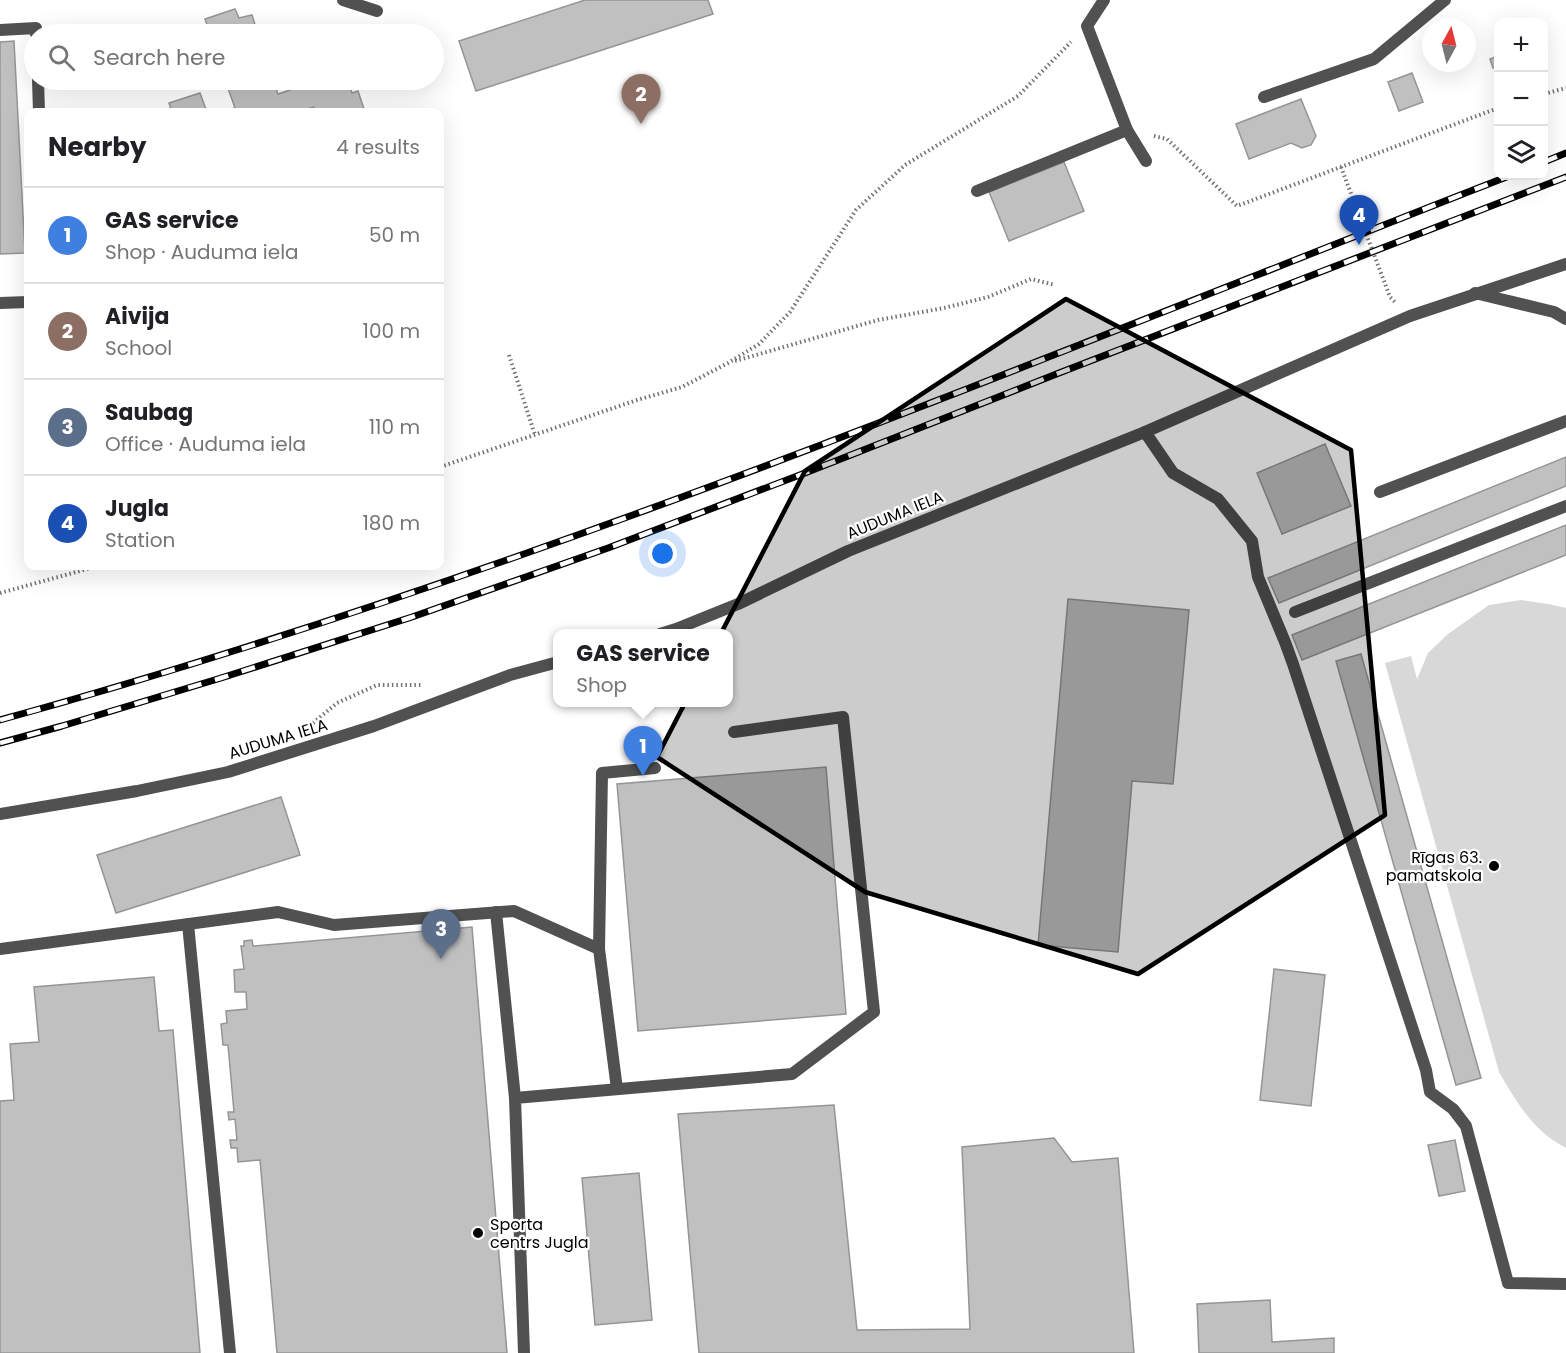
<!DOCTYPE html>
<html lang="en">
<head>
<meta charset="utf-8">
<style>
  :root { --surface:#fff; --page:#f6f6f6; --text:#202124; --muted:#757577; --line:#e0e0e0; --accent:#1a73e8 }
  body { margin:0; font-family:Poppins,sans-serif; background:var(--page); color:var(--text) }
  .controls { position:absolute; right:18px; top:18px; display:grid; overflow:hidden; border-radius:12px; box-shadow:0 6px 24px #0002 }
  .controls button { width:54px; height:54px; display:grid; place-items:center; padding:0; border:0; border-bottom:2px solid var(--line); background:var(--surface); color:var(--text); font:30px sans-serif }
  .compass { position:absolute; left:1422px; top:18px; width:54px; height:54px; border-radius:50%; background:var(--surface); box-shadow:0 6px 24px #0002; rotate:7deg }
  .you { position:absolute; left:663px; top:554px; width:21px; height:21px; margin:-15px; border:4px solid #fff; border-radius:50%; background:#1a73e8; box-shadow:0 0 0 9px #1a73e833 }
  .badge { display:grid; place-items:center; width:39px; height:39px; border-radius:50%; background:var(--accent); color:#fff; font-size:20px; font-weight:700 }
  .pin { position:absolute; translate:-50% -50px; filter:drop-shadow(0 2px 3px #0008) }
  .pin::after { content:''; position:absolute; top:32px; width:21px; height:18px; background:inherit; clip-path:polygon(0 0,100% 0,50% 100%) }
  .popup { position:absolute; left:553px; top:629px; width:180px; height:78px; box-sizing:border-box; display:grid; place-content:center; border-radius:12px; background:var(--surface); filter:drop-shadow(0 2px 4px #0005); font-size:20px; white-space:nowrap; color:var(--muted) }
  .popup b { font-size:22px; color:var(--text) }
  .popup::after { content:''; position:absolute; left:50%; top:100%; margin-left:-12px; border:12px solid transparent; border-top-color:var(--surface) }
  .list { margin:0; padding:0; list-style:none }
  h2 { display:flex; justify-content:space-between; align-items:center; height:78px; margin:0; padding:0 24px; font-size:26px }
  h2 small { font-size:20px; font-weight:400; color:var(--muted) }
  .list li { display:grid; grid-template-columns:39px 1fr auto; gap:18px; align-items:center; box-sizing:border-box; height:96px; padding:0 24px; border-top:2px solid var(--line) }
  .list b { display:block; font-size:22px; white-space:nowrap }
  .list p { margin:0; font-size:20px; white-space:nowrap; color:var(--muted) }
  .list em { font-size:20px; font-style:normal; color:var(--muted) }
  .icon { flex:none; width:33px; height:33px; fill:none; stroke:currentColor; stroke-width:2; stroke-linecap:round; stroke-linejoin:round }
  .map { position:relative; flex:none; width:1566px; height:1353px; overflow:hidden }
  .search { position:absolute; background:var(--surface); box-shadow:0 6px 24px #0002; left:24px; top:24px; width:420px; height:66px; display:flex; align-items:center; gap:15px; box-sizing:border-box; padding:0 21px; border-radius:33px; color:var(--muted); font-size:22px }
  .panel { position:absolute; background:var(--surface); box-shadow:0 6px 24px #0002; left:24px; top:108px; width:420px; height:462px; border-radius:12px }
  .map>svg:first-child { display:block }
  .green { fill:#d8d8d8 }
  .building { fill:#c0c0c0; stroke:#959595; stroke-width:1.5 }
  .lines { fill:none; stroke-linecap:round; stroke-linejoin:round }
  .path { stroke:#737373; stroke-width:4; stroke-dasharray:1.5 3; stroke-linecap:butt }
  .lane { stroke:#515151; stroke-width:12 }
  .street { stroke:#515151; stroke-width:12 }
  .rail-casing { stroke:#000; stroke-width:7 }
  .rail { stroke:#fff; stroke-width:4.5; stroke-dasharray:14; stroke-linecap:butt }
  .marked { fill:#000; fill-opacity:0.2; stroke:#000; stroke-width:4.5; stroke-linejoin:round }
  .poi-dot { fill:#000; stroke:#fff; stroke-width:2 }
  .labels { text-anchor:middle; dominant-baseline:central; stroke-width:4.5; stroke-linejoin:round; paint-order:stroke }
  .street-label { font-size:16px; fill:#000; stroke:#fff }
  .poi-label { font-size:16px; fill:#000; stroke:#fff; text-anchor:end }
</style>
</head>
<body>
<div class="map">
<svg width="1566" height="1353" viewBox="0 0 1566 1353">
  <rect width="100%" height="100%" fill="#fff"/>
  <path class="green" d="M1521 600 1548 604 1566 608V1148C1533 1131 1517 1103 1499 1072L1385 663 1411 656 1417 679 1428 653 1448 634 1489 605Z"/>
  <g class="building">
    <path d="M585 0H708L713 14 476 91 459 41Z"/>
    <path d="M235 9 239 18 252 15 258 34H210L205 19Z"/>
    <path d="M14 41 25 253 0 254V42Z"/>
    <path d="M1498 56V66L1493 68 1490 59Z"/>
    <path d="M1412 73 1423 102 1399 111 1388 82Z"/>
    <path d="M225 80H273L278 94 320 80H347L352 93 358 91 365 112H316L314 107 298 112H221L235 108Z"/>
    <path d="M200 93 207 112H172L169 103Z"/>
    <path d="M1301 99 1316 136 1311 145 1302 148 1291 143 1249 159 1236 124Z"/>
    <path d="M1064 162 1084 211 1009 241 989 192Z"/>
    <path d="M1325 444 1351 506 1282 534 1257 473Z"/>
    <path d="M1566 457V486L1279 603 1268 578Z"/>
    <path d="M1566 525V555L1302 660 1292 635Z"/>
    <path d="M1068 599 1189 610 1173 784 1132 781 1118 952 1038 945Z"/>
    <path d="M1361 654 1481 1078 1456 1085 1336 661Z"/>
    <path d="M826 767 846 1014 638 1031 617 784Z"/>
    <path d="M281 797 300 855 116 913 97 855Z"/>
    <path d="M472 927 507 1353H277L260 1160 238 1162 237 1148H231L230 1140H237L235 1119 229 1120 228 1112H234L228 1045H223L221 1024 227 1023 226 1011 247 1009 246 992H235L234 970 244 969 241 946H244V941L252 940 253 946Z"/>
    <path d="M1274 969 1325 975 1311 1106 1260 1100Z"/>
    <path d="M154 977 159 1031 173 1030 200 1353H0V1101L14 1100 10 1044 39 1042 34 987Z"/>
    <path d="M834 1105 857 1330 970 1329 962 1147 1054 1138 1072 1162 1118 1158 1134 1353H699L678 1114Z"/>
    <path d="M1455 1140 1465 1191 1439 1196 1428 1145Z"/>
    <path d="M639 1173 652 1320 595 1325 582 1178Z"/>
    <path d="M1270 1300 1272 1342 1334 1338V1353H1199L1197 1304Z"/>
  </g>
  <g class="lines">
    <g class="path">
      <path d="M1544 94 1566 88"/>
      <path d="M1154 136 1167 139 1237 206 1498 108"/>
      <path d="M1341 167 1390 297 1395 302"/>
      <path d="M509 355 535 435"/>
      <path d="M735 361 878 320 944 308 988 297 1031 279 1055 285"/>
      <path d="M440 467 637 400 682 387 728 363 759 344 790 312 856 210 905 165 1018 96 1071 42"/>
      <path d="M0 593 98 566"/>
      <path d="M313 723 337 703 377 685H423"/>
    </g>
    <g class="lane">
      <path d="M343 0 377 11"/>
      <path d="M0 30 36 28V34"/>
      <path d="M38 80 39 112"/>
      <path d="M1264 97 1374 59 1445 0"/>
      <path d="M1127 130 1146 161"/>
      <path d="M977 191 1127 130 1087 26 1104 0"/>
      <path d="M1475 293 1554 312 1566 319"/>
      <path d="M0 303 28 302"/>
      <path d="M1145 432 1173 473 1218 499 1252 541 1258 577 1285 642 1293 664 1426 1070 1430 1092 1453 1109 1466 1126 1508 1283 1566 1284"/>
      <path d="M1380 492 1566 421"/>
      <path d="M1295 612 1566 506"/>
      <path d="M496 912 515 1098"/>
      <path d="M188 924 230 1353"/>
      <path d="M0 949 278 912 334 925 514 911 599 949 617 1089"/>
      <path d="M599 949 602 773 655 768"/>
      <path d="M524 1353 515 1098 792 1074 874 1012 843 717 734 732"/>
    </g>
    <g class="street">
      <path d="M660 634 676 629 738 604 848 551 1145 432 1410 316 1566 264"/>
      <path d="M0 814 137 791 228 772 374 726 510 675 558 662"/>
    </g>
    <g class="rail-casing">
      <g id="rail">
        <path d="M1544 162 1566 153"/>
        <path d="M0 720C516 578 1011 370 1509 176"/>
        <path d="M0 743 62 726 221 678 412 617 608 548 805 473 1059 373 1566 177"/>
      </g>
    </g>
    <use href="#rail" class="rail"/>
  </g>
  <path class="marked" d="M1066 299 1351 450 1385 815 1138 974 865 892 657 757 805 471Z"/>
  <g class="poi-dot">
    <circle cx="1494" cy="866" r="6"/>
    <circle cx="478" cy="1233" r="6"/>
  </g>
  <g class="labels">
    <g class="street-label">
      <text transform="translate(895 515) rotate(-22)">AUDUMA IELA</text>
      <text transform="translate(278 739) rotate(-17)">AUDUMA IELA</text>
    </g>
    <g class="poi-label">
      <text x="1482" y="857">Rīgas 63.<tspan x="1482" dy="18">pamatskola</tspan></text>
      <text x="490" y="1224" text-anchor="start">Sporta<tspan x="490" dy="18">centrs Jugla</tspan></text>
    </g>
  </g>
</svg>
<div class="controls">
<button>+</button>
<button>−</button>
<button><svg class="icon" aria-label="layers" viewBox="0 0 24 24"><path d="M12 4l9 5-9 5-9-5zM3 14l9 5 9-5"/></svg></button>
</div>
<svg class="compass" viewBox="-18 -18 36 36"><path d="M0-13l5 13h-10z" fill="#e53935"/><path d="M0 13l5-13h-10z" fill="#757577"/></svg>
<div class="you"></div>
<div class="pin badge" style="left:643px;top:776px;background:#3f7fe0">1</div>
<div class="popup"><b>GAS service</b>Shop</div>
<div class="pin badge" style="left:641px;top:124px;background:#8d6e63">2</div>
<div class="pin badge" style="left:441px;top:959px;background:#5c6f8a">3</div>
<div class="pin badge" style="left:1359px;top:245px;background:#1a4fb4">4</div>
<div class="search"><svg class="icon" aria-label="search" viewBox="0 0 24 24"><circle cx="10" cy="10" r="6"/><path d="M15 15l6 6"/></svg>Search here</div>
<section class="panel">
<h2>Nearby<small>4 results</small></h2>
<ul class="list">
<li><span class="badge" style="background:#3f7fe0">1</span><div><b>GAS service</b><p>Shop · Auduma iela</p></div><em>50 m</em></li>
<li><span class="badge" style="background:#8d6e63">2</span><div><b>Aivija</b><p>School</p></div><em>100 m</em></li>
<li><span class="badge" style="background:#5c6f8a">3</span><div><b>Saubag</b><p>Office · Auduma iela</p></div><em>110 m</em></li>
<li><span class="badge" style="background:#1a4fb4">4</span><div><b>Jugla</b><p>Station</p></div><em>180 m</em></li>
</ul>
</section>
</div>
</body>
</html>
